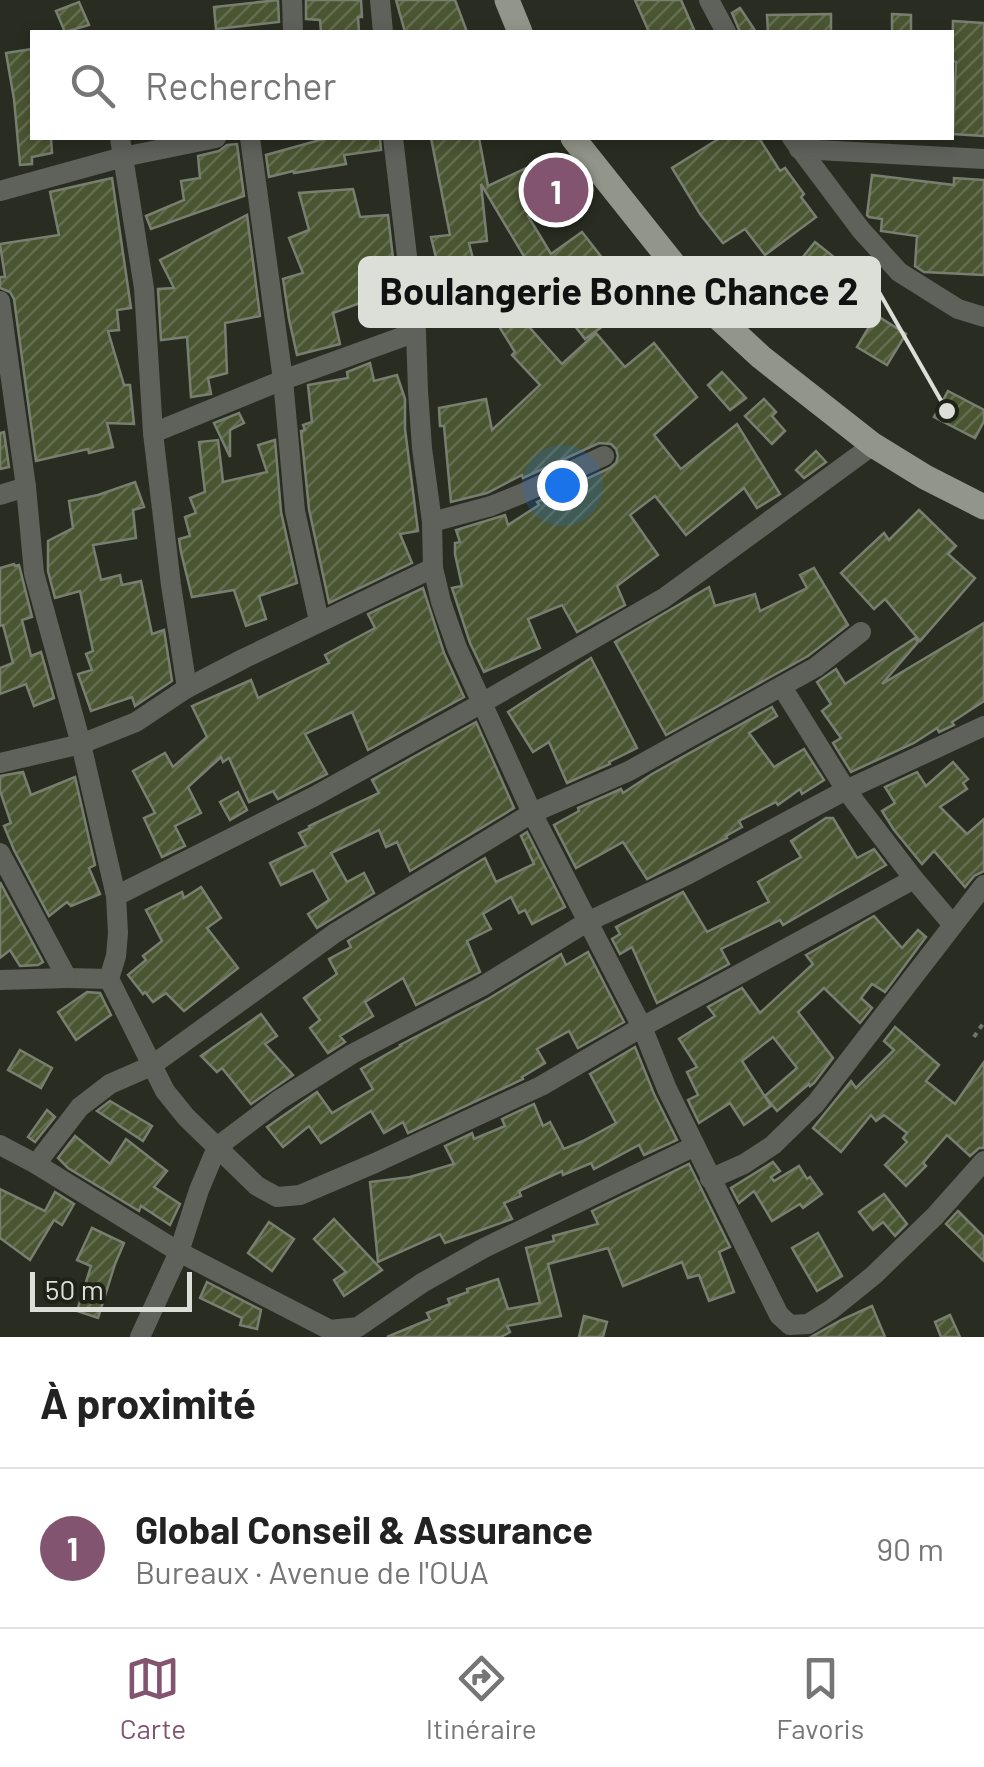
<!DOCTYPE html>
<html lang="fr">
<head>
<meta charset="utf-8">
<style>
  :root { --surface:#fff; --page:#f6f6f6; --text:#222; --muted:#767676; --line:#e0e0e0; --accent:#825470 }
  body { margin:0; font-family:Barlow,sans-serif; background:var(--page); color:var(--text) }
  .scale { position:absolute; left:30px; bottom:25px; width:162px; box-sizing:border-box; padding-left:10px; border:5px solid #dcdfd7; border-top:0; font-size:28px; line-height:35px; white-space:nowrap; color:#dcdfd7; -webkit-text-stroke:8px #1f2317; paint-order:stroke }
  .you { position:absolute; left:562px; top:485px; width:35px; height:35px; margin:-25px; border:8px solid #fff; border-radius:50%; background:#1a73e8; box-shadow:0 0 0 15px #1a73e833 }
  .badge { display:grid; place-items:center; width:65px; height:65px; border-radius:50%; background:var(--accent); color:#fff; font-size:32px; font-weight:700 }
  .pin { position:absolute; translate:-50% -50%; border:5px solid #fff; box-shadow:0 2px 10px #0006 }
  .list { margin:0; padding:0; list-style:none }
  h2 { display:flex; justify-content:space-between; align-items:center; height:130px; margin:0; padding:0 40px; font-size:42px }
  h2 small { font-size:32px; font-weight:400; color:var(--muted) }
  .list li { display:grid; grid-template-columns:65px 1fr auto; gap:30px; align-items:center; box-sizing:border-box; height:160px; padding:0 40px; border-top:2px solid var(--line) }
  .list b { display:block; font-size:38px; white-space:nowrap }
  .list p { margin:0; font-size:32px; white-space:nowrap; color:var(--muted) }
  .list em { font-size:32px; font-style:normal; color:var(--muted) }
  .icon { flex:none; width:55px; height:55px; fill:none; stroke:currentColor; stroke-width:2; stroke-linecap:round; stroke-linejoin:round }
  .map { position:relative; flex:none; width:984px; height:1337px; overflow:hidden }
  .search { position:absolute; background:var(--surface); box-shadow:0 5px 15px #0003; left:30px; right:30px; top:30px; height:110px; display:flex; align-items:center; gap:25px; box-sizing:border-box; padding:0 35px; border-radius:0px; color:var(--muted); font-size:38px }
  .sheet { height:290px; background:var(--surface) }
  nav { display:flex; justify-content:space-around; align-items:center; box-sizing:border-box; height:140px; border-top:2px solid var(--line); background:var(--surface); font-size:28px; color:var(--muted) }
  nav a { display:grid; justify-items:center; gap:5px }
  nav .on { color:var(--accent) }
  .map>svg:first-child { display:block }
  .building { fill:url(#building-hatch); stroke:#797f70; stroke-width:2.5 }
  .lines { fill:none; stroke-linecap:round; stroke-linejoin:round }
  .path { stroke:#71756a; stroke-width:4; stroke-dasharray:5 5; stroke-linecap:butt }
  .minor { stroke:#5f615b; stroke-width:20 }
  .primary { stroke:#92968a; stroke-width:25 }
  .leader { fill:none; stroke:#dcdfd7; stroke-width:4 }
  .callout-dot { fill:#dcdfd7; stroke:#1f2317; stroke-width:4 }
  .callout { fill:#dcdfd7; stroke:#dcdfd7; stroke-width:4 }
  .callout-label { font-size:38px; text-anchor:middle; font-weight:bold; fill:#111 }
</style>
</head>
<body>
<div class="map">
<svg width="984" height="1337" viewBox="0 0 984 1337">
  <defs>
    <pattern id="building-hatch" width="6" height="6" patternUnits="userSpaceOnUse" patternTransform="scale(2.5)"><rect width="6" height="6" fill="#4a5532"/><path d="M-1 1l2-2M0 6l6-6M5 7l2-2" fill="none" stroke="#646d4f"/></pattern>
  </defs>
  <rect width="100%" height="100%" fill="#292d21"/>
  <g class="building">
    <path d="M278 0 279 22 216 29 214 7Z"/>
    <path d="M306 0H361L362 17H358L359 32H321L320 20 306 19Z"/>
    <path d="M396 0H455L467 32H405Z"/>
    <path d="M635 0H681L695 32H649Z"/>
    <path d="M79 2 89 25 65 32 56 11Z"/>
    <path d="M740 8 756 32H740L732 13Z"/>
    <path d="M831 14V32H768L767 15Z"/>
    <path d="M892 14 911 15V32H892Z"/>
    <path d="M953 21 984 23V136L953 134 956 62 952 61Z"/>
    <path d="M32 49V138H51L52 153 32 157V164L20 165 14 99 6 53Z"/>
    <path d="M327 138H380L381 150 344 155 346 164 294 173 293 171 269 177 266 155Z"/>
    <path d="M431 138H479L488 186 539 162 555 196 528 216 551 254 582 232 624 286 632 281 643 297 585 339 561 308 530 328 562 364 596 333 625 367 654 343 697 397 654 435 681 469 737 424 780 494 757 508 744 488 686 535 655 496 630 515 658 555 617 586 625 605 577 632 562 605 528 619 540 648 484 672 470 643 452 588 462 586 455 554V543L460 542 456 530 505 515 508 525 539 505 537 502 610 468 616 463 618 456 616 449 611 444 599 443 523 478 522 475 487 493 451 502 444 426H440L439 408 486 399 492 430 540 385 512 355 515 352 485 304 534 273 481 184 487 241 469 243 482 295 447 303 431 237 450 235Z"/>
    <path d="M720 138H759L780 171 785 168 804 194 801 197 816 217 765 255 745 229 723 243 700 214 672 168Z"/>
    <path d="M237 144 244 196 151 229 146 216 184 200 181 181 200 178 198 156 219 151 227 145Z"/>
    <path d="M872 175 954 185V178L984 180V275L924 272 915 266 917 236 881 231 882 219 869 217 867 215Z"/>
    <path d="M112 178 131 308 117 310 119 330 108 331 124 385H130L134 424 107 423 113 447 89 453 88 449 36 461 14 299 10 292 0 288V277H5L0 244 59 235 50 192Z"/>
    <path d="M353 189 360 217 388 215 393 258 384 259 395 290 333 313 340 344 297 355 289 319 283 279 303 273 289 238 309 230 299 193Z"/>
    <path d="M247 215 260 316 225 323 227 373 208 378 211 394 191 397 187 337 161 340 158 289 174 288 160 260Z"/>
    <path d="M815 242 845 266 842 270 852 278 831 306 790 273Z"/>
    <path d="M876 315 906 334 887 365 857 347Z"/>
    <path d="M370 363 374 381 397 375 405 399V429L418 531 400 534 412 563 329 603 309 509 301 431 305 430 303 425 312 422 308 385 348 378 347 372Z"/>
    <path d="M722 372 746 398 730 410 708 385Z"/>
    <path d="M948 391 984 410V421L975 438 934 417Z"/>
    <path d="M764 399 776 412 772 416 785 431 772 444 745 416Z"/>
    <path d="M239 413 244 423 230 430V457L214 423Z"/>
    <path d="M4 432 9 467 0 469V433Z"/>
    <path d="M218 440 223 482 267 472 258 445 275 440 281 512 297 583 259 596 266 619 246 626 234 590 192 597 181 552 179 539 190 536 185 517 196 513 190 498 205 492 199 442Z"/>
    <path d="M816 451 826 462 804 478 796 470Z"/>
    <path d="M135 482 144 507 133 510 136 538 93 545 101 580 120 575 122 585 141 581 152 634 164 630 172 681 135 706 132 697 91 711 78 674 92 670 86 654 93 651 80 591 55 598 48 571V541L73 528 69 501 98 495Z"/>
    <path d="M919 510 956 546 948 554 975 578 920 641 885 599 874 609 841 573 884 533 889 540Z"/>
    <path d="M14 564 15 566 19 565 32 617 22 620 31 656 41 652 54 698 34 706 26 684 0 694V668L13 663 3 625 0 626V568Z"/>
    <path d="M814 568 848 625 808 656 666 735 615 642 709 587 715 606 755 594 760 611 807 588 800 575Z"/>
    <path d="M423 588 444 653 464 697 368 750 352 712 305 734 327 774 278 799 273 791 249 802 229 758 223 762 221 757 188 787 201 813 175 826 185 846 162 857 144 818 155 813 133 771 165 753 173 767 207 737 192 706 251 680 258 698 329 663 325 655 375 628 368 614Z"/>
    <path d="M984 623V701L952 722 954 725 939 732 937 728 914 743 851 772 833 743 841 738 822 711 831 704 817 682 836 669 845 684 915 638 918 642 882 684Z"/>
    <path d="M591 658 637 748 609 762 610 764 567 783 549 742 533 752 508 712Z"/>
    <path d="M772 707 777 716 749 733 774 767 804 749 824 780 802 794 800 789 778 805 776 802 739 821 742 827 726 836 727 838 647 879 623 842 576 868 554 825 579 811 578 808 621 789 623 793 652 774Z"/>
    <path d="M476 722 514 808 410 871 397 842 386 847 379 830 331 853 347 882 364 873 374 893 317 928 308 914 329 900 313 870 281 885 270 863 306 846 299 833 310 828 309 826 379 793 372 780Z"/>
    <path d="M953 762 968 779 963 783 967 789 940 807 967 834 984 819V871L974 876 965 887 934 851 922 864 894 830 882 811 895 803 885 787 917 772 926 786Z"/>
    <path d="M23 772 31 795 75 777 95 865 89 868 100 894 71 906 67 902 49 916 14 850 4 826 11 823 0 791V776Z"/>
    <path d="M238 792 247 810 230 820 220 802Z"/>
    <path d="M826 818H833L857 858 874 849 886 865 783 925 780 920 721 949 729 964 657 1003 632 947 620 954 612 939 620 934 616 927 683 892 707 932 769 902 758 882 801 857 791 841Z"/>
    <path d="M527 832 565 907 532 924 525 910 519 913 511 897 483 914 491 929 467 941 480 972 416 1005 403 978 365 1002 373 1016 340 1036 345 1042 328 1053 310 1028 320 1020 304 998 337 974 329 959 351 947 348 941 485 858 496 882 534 864 521 836Z"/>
    <path d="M0 882 43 962 38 965 20 966 10 950 0 958Z"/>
    <path d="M201 887 221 918 207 928 238 968 184 1011 166 993 153 1002 145 992 143 994 128 975 146 960 143 956 162 941 146 910 182 892 184 898Z"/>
    <path d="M874 916 902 948 918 930 926 937 885 992 872 984 861 998 872 1008 860 1023 824 988 798 1012 833 1058 814 1083 810 1086 809 1084 777 1111 765 1096 797 1068 773 1037 742 1061 771 1106 744 1125 730 1103 699 1123 688 1100 698 1095 687 1072 697 1067 679 1039 715 1016 708 1007 742 988 760 1013 813 964 806 955Z"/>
    <path d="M588 952 624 1022 578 1048 569 1031 537 1049 545 1063 522 1077 523 1079 408 1133 403 1122 384 1133 371 1111 321 1143 309 1126 283 1147 267 1127 317 1092 332 1113 373 1089 361 1069 401 1046 400 1045 488 999 561 954 566 965Z"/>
    <path d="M87 992 100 993 111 1015 76 1040 58 1012Z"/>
    <path d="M261 1014 277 1036 265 1044 293 1075 251 1104 222 1068 217 1072 201 1056Z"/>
    <path d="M895 1027 939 1065 926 1081 955 1104 984 1062V1148H979L970 1156 947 1135 923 1163 926 1166 906 1186 885 1165 907 1142 903 1138 907 1133 884 1115 876 1121 871 1115 841 1152 813 1128 851 1081 856 1088 894 1050 884 1041Z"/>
    <path d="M635 1047 654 1094 677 1140 644 1155 639 1145 594 1169 591 1163 563 1175 562 1171 519 1191 521 1196 504 1203 512 1219 445 1243 440 1234 378 1262 370 1182 410 1177 454 1164 445 1146 472 1133 474 1139 505 1126 502 1119 534 1104 543 1126 550 1122 564 1149 583 1141 616 1123 590 1074Z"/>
    <path d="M20 1050 52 1068 41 1088 8 1070Z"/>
    <path d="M110 1101 152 1126 143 1141 97 1111Z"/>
    <path d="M47 1110 55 1117 35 1142 28 1137Z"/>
    <path d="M75 1136 110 1164 126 1139 167 1171 154 1187 180 1204 170 1225 141 1206 139 1211 68 1168 58 1158Z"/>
    <path d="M773 1162 780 1171 771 1177 774 1181 799 1166 807 1179 810 1177 822 1194 803 1208 800 1204 772 1221 754 1191 739 1203 731 1188Z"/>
    <path d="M689 1164 730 1247 719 1252 734 1292 709 1301 699 1275 688 1278 682 1262 623 1286 608 1248 548 1264 561 1316 507 1326 510 1332 501 1337H387L430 1319 427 1313 450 1304 448 1299 468 1292 467 1289 498 1279 508 1309 540 1303 526 1248 554 1241 553 1236 598 1224 592 1211Z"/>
    <path d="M0 1189 45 1211 55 1192 74 1204 62 1225 54 1220 30 1260 0 1238Z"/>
    <path d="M884 1194 907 1224 895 1236 883 1222 873 1230 859 1212Z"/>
    <path d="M958 1211 984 1237V1261L946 1224Z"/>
    <path d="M334 1219 382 1270 344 1296 334 1280 346 1272 314 1239Z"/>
    <path d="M269 1222 294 1239 272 1271 248 1253Z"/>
    <path d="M92 1228 124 1243 115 1264 98 1318 77 1311 91 1266 77 1260Z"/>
    <path d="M818 1233 842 1276 817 1291 792 1248Z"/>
    <path d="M207 1282 261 1310 257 1329 240 1325 242 1318 200 1298Z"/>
    <path d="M872 1306 885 1337H811L841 1320Z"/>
    <path d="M950 1315 960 1337H941L935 1322Z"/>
    <path d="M584 1316 607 1322 603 1337H579Z"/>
  </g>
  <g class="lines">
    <path class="path" d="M974 1037 984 1022"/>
    <g class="minor">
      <path d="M292 0 293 32"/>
      <path d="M380 0 383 32"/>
      <path d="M709 0 726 32"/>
      <path d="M120 138 144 288 153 433 171 585 187 688"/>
      <path d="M250 138 283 380 295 511 319 621"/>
      <path d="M393 138 416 332 418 391 422 448 432 522 433 568 441 602 457 648 532 813 642 1027 667 1089 779 1315 790 1325 808 1324 832 1309 874 1275 935 1216 984 1161"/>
      <path d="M792 138 861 230 899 272 958 309 984 317"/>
      <path d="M799 149 984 159"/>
      <path d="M0 191 123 157 216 138"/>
      <path d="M0 301 26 487 34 573 81 744 116 896 118 933 116 956 109 979 165 1091 186 1117 257 1186 277 1197 300 1195 375 1163 541 1086 642 1027 914 879"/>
      <path d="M153 433 283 380 416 332"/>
      <path d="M0 495 26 487"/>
      <path d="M432 522 491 506 521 494 604 456"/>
      <path d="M782 687 846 790 914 879 953 925"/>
      <path d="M0 763 81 744 136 722 187 688 245 658 433 568"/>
      <path d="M0 853 67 978 109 979"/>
      <path d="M116 896 315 796 482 703 664 598 873 445"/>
      <path d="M0 980 67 978"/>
      <path d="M0 1145 36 1164 179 1252 330 1330 358 1327 422 1283 484 1248 695 1146"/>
      <path d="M36 1164 80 1107 110 1084 151 1066 335 933 532 813 629 771 816 667 861 632"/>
      <path d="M710 1179 744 1164 773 1145 816 1103 984 885"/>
      <path d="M140 1337 179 1252 199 1190 217 1147 279 1100 352 1054 481 987 587 922 687 875 846 790 984 726"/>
    </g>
    <g class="primary">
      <path d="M507 0 520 32"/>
      <path d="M573 138 710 310 761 357 873 445 925 477 984 507"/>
    </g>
  </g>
  <path class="leader" d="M947 411L879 292"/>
  <circle class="callout-dot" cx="947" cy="411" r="10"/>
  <rect class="callout" x="360" y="258" width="519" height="68" rx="10"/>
  <g class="callout-label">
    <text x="619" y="305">Boulangerie Bonne Chance 2</text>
  </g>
</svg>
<div class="scale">50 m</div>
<div class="you"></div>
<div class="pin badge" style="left:556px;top:190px">1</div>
<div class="search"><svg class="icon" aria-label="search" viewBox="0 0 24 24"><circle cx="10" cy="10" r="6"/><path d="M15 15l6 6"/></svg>Rechercher</div>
</div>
<section class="sheet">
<h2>À proximité<small></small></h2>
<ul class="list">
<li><span class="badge">1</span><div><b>Global Conseil &amp; Assurance</b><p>Bureaux · Avenue de l'OUA</p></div><em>90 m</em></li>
</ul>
</section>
<nav>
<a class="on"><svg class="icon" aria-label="map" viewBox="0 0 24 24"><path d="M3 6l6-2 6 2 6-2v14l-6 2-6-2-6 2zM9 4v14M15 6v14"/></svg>Carte</a>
<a><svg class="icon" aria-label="directions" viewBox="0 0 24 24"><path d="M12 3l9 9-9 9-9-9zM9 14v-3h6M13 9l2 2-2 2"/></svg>Itinéraire</a>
<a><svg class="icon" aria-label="saved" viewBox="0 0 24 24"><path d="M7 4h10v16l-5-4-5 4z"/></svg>Favoris</a>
</nav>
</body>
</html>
